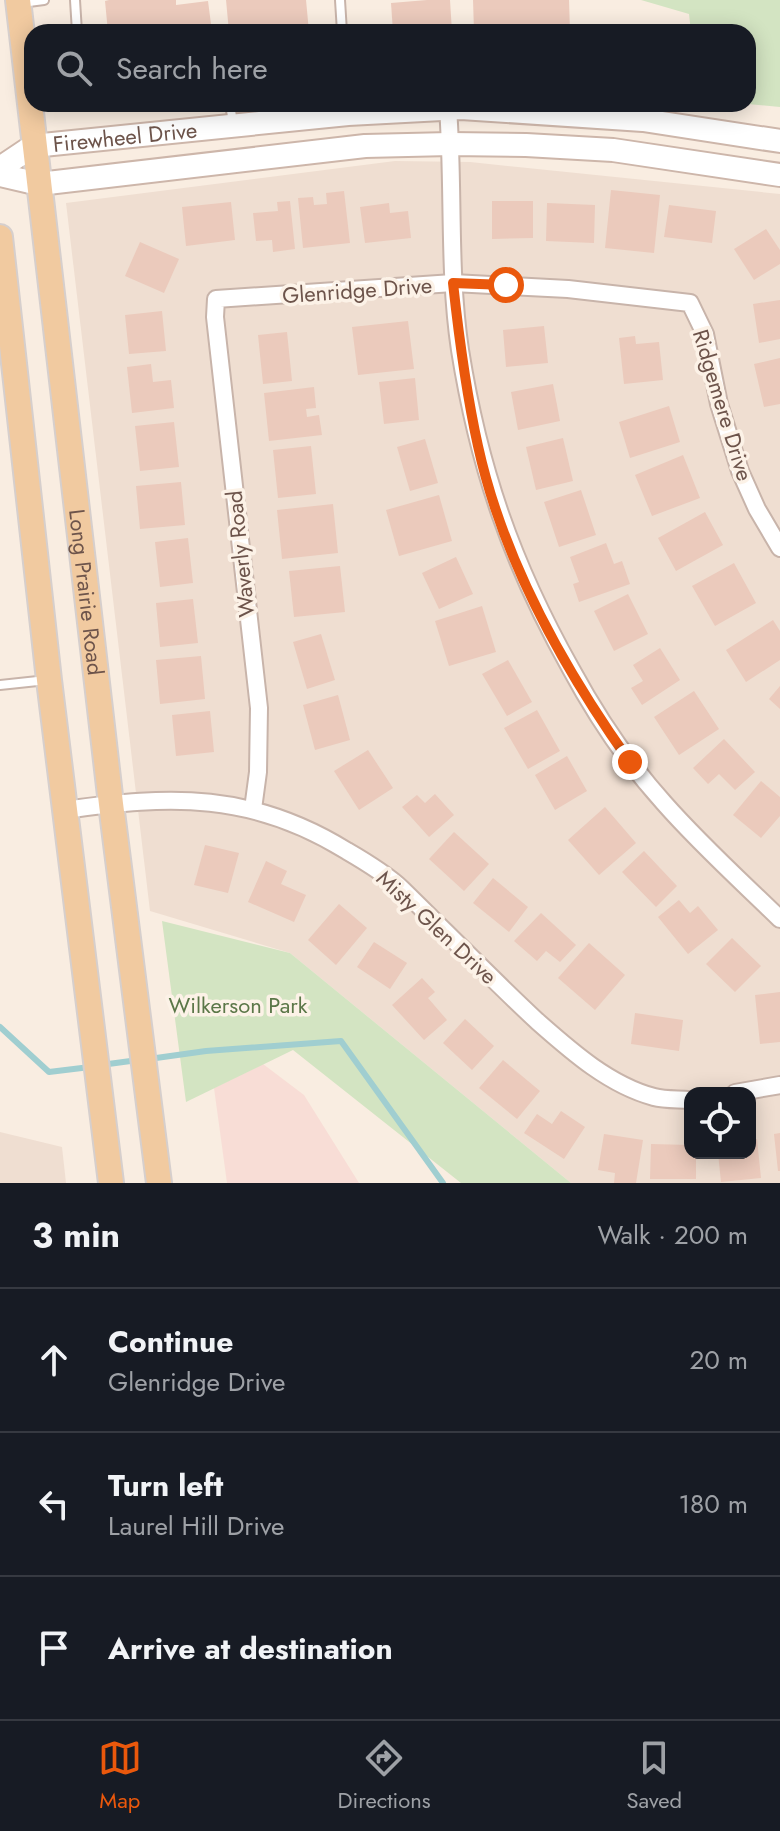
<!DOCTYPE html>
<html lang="en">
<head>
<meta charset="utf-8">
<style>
  :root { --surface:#171b24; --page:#242831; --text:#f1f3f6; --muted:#9ea1a6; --line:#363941; --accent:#ea580c }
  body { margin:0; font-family:Jost,sans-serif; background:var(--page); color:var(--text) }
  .controls { position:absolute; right:24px; bottom:24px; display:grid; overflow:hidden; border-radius:16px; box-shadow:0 4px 20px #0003 }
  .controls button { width:72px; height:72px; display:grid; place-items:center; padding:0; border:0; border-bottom:2px solid var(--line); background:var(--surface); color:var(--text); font:40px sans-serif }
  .stop { position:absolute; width:24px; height:24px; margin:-18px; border:6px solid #ea580c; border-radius:50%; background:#fff }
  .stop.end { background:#ea580c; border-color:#fff; box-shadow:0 2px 8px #0008 }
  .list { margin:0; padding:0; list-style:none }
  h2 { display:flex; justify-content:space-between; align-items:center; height:104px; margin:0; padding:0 32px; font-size:34px }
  h2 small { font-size:26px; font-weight:400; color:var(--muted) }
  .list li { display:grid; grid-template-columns:52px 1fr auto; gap:24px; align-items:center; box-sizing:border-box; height:144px; padding:0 32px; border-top:2px solid var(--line) }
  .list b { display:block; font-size:30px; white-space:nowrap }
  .list p { margin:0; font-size:26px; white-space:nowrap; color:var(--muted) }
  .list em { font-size:26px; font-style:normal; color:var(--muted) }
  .icon { flex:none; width:44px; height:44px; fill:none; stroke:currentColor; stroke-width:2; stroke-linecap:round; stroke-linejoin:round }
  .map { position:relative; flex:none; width:780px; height:1183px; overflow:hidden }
  .search { position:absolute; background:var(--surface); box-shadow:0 4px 20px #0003; left:24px; right:24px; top:24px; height:88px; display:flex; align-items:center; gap:20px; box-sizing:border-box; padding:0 28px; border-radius:24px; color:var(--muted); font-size:30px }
  .sheet { height:536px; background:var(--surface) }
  nav { display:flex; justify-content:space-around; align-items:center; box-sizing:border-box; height:112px; border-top:2px solid var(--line); background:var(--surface); font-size:22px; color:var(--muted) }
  nav a { display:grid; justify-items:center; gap:4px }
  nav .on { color:var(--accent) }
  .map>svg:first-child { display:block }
  .residential { fill:#efded1; fill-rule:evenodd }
  .commercial { fill:#f8ddd6 }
  .green { fill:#d3e4c2 }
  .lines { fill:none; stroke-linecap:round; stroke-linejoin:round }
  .stream { stroke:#a0ced0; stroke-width:6 }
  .building { fill:#ebcabc }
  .lane-casing { stroke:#c8b4aa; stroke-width:12 }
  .street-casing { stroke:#c8b4aa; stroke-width:20 }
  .secondary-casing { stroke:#cdb6aa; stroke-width:26 }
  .primary-casing { stroke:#d6cfcd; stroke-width:28 }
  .lane { stroke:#fff; stroke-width:8 }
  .street { stroke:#fff; stroke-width:16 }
  .secondary { stroke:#fff; stroke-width:22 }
  .primary { stroke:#f1caa0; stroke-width:24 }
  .route { stroke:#ea580c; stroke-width:10 }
  .labels { text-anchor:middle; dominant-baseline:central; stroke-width:7; stroke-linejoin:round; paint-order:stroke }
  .street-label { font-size:22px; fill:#6d544b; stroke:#fcf2e7 }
  .park-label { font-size:22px; fill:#5b7748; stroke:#fcf2e7 }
</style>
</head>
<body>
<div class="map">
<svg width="780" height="1183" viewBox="0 0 780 1183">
  <rect width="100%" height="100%" fill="#f9ede1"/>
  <g class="residential">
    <path d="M395 161 470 162 780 194V1183H571L290 953 150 911 66 203ZM690 1093H750V1153H690Z"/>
    <path d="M0 1132 62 1147 66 1183H0Z"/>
  </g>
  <path class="commercial" d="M263 1064 304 1095 359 1183H227L214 1088Z"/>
  <g class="green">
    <path d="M641 0H780V107L748 104V32H691L689 14Z"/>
    <path d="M162 921 290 953 571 1183H461L293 1050 186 1102Z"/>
  </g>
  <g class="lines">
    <g class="stream">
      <path d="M0 1027 49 1072 90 1067"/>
      <path d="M149 1059 206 1051 341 1041 443 1183"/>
      <path d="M101 1065 138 1060"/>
    </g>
  </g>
  <g class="building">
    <path d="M109 0H176V5L208 1 212 32H108L105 1Z"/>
    <path d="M226 0H306L309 32H229Z"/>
    <path d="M427 0H450L452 32H393L391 3Z"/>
    <path d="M473 0H569L570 32H474Z"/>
    <path d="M611 190 660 195 654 253 605 248Z"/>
    <path d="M344 191 350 243 303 248 298 198 313 197 314 205 327 204 326 193Z"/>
    <path d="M290 201 295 249 273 252 272 240 256 241 253 213 278 211 277 202Z"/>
    <path d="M492 201H533V238L492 239Z"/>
    <path d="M231 202 235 240 186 246 182 207Z"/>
    <path d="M389 203 390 213 408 211 411 238 365 243 360 207Z"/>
    <path d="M547 203 595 205 594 243 546 241Z"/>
    <path d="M669 205 716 211 712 243 664 237Z"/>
    <path d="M766 229 780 250V264L754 280 734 249Z"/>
    <path d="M140 242 179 259 164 293 125 276Z"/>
    <path d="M780 300V339L759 343 753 304Z"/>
    <path d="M162 311 166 351 129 354 125 315Z"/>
    <path d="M408 321 414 369 358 375 352 327Z"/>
    <path d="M544 326 548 363 506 367 503 330Z"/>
    <path d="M287 332 292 381 263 384 258 335Z"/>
    <path d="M635 336 636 344 659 342 663 380 624 384 619 338Z"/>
    <path d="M780 358V404L764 407 754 364Z"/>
    <path d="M151 364 153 382 171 380 174 408 132 413 127 367Z"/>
    <path d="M415 378 419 420 384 424 379 382Z"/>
    <path d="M553 384 560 421 518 430 511 392Z"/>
    <path d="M314 387 316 408 306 409 307 417 319 415 322 435 269 441 264 393Z"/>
    <path d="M669 406 680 442 630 458 619 422Z"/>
    <path d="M174 422 179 467 140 471 135 426Z"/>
    <path d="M563 438 573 481 536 490 526 447Z"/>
    <path d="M425 439 438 483 410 491 397 447Z"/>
    <path d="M311 446 316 494 278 498 273 450Z"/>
    <path d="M683 455 700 498 652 516 635 475Z"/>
    <path d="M181 482 185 525 140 529 136 486Z"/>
    <path d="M581 490 596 535 559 547 544 502Z"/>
    <path d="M439 495 452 541 399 556 386 510Z"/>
    <path d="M333 504 338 553 282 559 277 510Z"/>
    <path d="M705 512 723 545 676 571 658 538Z"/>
    <path d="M188 538 193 583 160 587 155 542Z"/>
    <path d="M606 543 614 564 622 561 630 584 579 602 573 584 579 582 570 557Z"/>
    <path d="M456 557 473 594 439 609 422 573Z"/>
    <path d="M734 563 756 603 715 626 692 586Z"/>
    <path d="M340 566 345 612 294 617 289 571Z"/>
    <path d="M628 594 648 634 614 651 594 611Z"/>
    <path d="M193 599 198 643 160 647 156 603Z"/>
    <path d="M482 606 496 652 449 666 435 621Z"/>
    <path d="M773 620 780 631V660L746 682 726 650Z"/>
    <path d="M321 634 335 680 307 689 293 642Z"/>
    <path d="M660 648 680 680 642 705 631 688 643 681 633 665Z"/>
    <path d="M201 656 205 699 160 704 156 660Z"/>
    <path d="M508 660 532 702 507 716 482 674Z"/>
    <path d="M780 686V709L769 699Z"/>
    <path d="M694 691 719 729 679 755 654 717Z"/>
    <path d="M338 695 350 740 315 750 303 705Z"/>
    <path d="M537 710 560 751 528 769 504 728Z"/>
    <path d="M210 711 214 752 176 756 172 715Z"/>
    <path d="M724 739 755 772 735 790 719 774 708 784 693 768Z"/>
    <path d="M368 750 393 788 359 810 334 771Z"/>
    <path d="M567 756 587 791 555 810 535 775Z"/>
    <path d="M761 781 780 797V816L761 838 733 815Z"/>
    <path d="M435 794 454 815 429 837 402 807 417 795 425 803Z"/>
    <path d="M605 807 636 843 599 875 568 840Z"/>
    <path d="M454 832 489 864 464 891 429 859Z"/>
    <path d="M205 845 239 853 228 893 194 885Z"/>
    <path d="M644 851 677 886 656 907 622 872Z"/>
    <path d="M266 861 287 871 281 884 306 895 294 922 248 902Z"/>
    <path d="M493 878 528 907 509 932 473 903Z"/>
    <path d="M679 900 690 913 698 906 718 930 688 954 658 917Z"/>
    <path d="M339 904 367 928 336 965 308 940Z"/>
    <path d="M541 913 576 945 560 962 546 951 537 961 514 941Z"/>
    <path d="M732 938 761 966 735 992 706 964Z"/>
    <path d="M374 942 407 963 390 989 357 967Z"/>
    <path d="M589 943 625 975 595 1010 558 978Z"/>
    <path d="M422 978 435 992 428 998 447 1020 424 1040 392 1005Z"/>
    <path d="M780 992V1042L760 1044 755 995Z"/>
    <path d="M635 1013 683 1020 679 1051 631 1044Z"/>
    <path d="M465 1019 494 1046 472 1070 443 1043Z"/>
    <path d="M503 1060 540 1091 517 1119 479 1088Z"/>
    <path d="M561 1111 585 1127 564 1159 524 1133 537 1114 552 1124Z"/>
    <path d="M780 1133V1171H778L774 1134Z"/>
    <path d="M604 1134 643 1140 636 1183H614L615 1173 598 1170Z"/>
    <path d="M757 1139 761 1178 721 1182 718 1153H750V1140Z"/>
    <path d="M651 1144 690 1145V1153H696V1179H650Z"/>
  </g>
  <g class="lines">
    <g class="lane-casing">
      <g id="lane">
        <path d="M75 0 77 32"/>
        <path d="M340 0 342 32"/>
        <path d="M21 3 44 0"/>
        <path d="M230 104 233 123"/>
        <path d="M0 685 47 680"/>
      </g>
    </g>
    <g class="street-casing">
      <g id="street">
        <path d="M448 108C454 188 448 270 460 350 479 469 512 564 571 669 597 717 627 762 664 803 700 844 741 881 780 919"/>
        <path d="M253 809 258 772 259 708 215 317 216 299 453 283 568 289 690 303 705 334 719 404 740 471 757 509 780 548"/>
        <path d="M65 810C171 795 252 792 347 851 366 862 386 874 402 889 447 933 491 978 537 1021 571 1051 609 1085 654 1097 665 1100 678 1099 690 1100"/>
        <path d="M735 1093 780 1085"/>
      </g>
    </g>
    <g class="secondary-casing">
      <g id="secondary">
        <path id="s1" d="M0 168 33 146 348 114 461 108 643 120 780 141"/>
        <path d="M0 175 39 184 365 146 450 144 526 145 613 150 780 175"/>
      </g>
    </g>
    <g class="primary-casing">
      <g id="primary">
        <path id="s2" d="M18 0 111 804 159 1183"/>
        <path d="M0 237 49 680 111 1183"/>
      </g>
    </g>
    <use href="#lane" class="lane"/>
    <use href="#street" class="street"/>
    <use href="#secondary" class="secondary"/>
    <use href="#primary" class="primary"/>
  </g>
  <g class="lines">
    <path class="route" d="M506 285 453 283C459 338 466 392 478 446 503 560 563 668 630 762"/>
  </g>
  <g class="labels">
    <g class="street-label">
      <text stroke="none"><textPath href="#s1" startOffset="132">Firewheel Drive</textPath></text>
      <text transform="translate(357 290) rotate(-4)">Glenridge Drive</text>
      <text transform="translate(723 405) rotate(73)">Ridgemere Drive</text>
      <text transform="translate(240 554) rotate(-96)">Waverly Road</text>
      <text stroke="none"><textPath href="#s2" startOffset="596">Long Prairie Road</textPath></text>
      <text transform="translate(437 927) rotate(43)">Misty Glen Drive</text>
    </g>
    <g class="park-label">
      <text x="238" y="1005">Wilkerson Park</text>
    </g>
  </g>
</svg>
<div class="controls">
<button><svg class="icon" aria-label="locate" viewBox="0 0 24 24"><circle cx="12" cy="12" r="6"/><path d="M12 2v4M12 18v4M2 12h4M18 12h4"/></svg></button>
</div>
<div class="stop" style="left:506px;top:285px"></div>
<div class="stop end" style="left:630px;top:762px"></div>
<div class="search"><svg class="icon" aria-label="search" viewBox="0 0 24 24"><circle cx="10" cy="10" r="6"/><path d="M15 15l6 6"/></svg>Search here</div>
</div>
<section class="sheet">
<h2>3 min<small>Walk · 200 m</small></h2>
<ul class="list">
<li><svg class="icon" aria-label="ahead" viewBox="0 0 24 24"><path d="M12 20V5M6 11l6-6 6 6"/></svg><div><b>Continue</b><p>Glenridge Drive</p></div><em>20 m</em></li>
<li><svg class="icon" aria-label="left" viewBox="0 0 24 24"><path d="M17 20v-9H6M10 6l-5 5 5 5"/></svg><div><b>Turn left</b><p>Laurel Hill Drive</p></div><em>180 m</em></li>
<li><svg class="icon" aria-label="arrive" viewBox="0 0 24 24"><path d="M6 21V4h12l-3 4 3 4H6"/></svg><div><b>Arrive at destination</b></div></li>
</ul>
</section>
<nav>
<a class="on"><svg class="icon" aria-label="map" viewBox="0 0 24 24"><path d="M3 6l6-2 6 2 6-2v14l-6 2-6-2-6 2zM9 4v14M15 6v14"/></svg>Map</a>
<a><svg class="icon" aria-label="directions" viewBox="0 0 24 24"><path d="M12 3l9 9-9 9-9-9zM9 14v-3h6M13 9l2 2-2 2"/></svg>Directions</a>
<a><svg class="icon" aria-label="saved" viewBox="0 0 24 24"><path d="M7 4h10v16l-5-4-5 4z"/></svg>Saved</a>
</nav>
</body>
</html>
